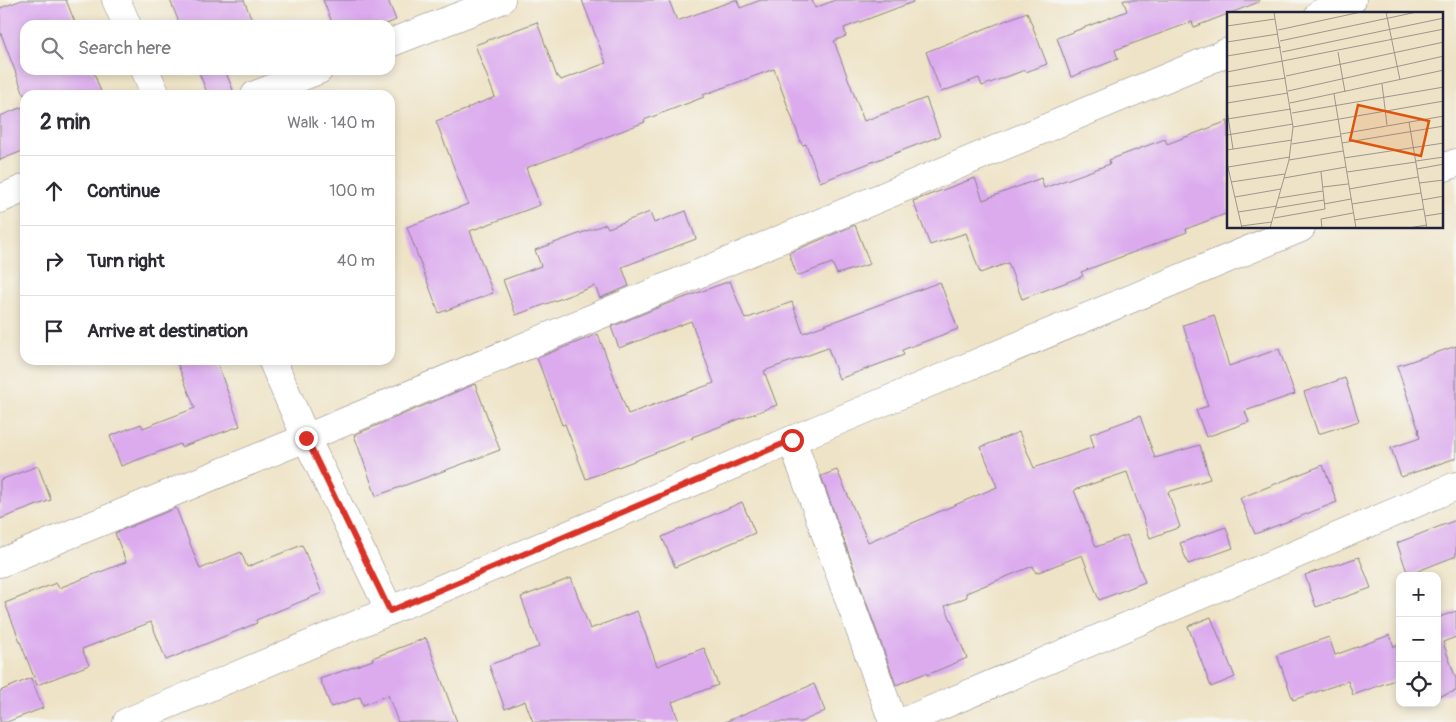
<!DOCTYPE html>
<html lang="en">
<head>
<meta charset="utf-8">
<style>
  :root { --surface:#fff; --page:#f7f7f7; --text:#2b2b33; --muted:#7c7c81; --line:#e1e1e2 }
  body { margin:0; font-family:Pangolin,sans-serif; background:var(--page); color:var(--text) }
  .controls { position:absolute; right:15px; bottom:15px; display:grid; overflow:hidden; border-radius:10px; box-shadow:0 2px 8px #0003 }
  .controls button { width:45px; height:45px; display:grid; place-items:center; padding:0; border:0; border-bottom:1px solid var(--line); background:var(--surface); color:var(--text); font:25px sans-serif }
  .stop { position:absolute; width:15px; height:15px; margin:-11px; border:4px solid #d93025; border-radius:50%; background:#fff }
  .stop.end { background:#d93025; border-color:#fff; box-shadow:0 1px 5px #0008 }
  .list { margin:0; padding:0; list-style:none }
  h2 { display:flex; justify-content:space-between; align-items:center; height:65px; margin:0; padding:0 20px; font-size:21px }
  h2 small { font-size:16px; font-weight:400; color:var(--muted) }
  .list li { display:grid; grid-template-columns:32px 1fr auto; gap:15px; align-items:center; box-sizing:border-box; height:70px; padding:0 20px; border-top:1px solid var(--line) }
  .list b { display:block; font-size:19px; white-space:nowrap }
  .list em { font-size:16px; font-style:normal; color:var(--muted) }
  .icon { flex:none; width:28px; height:28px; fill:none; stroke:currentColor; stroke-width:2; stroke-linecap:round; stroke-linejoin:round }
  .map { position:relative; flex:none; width:1456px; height:722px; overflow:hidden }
  .search { position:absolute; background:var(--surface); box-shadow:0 2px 8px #0003; left:20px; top:20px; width:375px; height:55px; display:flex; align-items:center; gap:12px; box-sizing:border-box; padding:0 18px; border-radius:15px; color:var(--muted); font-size:19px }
  .panel { position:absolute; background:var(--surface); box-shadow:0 2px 8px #0003; left:20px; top:90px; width:375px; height:275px; border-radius:15px }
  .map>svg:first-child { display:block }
  .building { fill:#dcabee }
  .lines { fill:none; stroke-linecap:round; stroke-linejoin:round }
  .minor-casing { stroke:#888280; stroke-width:29 }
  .minor { stroke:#fff; stroke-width:28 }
  .route { stroke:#d93025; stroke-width:6 }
  .inset-road { fill:none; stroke:#9c968e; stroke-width:1 }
  .view { fill:#de560e; fill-opacity:0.15; stroke:#de560e; stroke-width:2.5 }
  .inset-edge { fill:none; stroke:#22223b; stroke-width:2.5 }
</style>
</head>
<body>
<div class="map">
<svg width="1456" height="722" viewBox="0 0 1456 722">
  <rect width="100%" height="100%" fill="#f6f6f2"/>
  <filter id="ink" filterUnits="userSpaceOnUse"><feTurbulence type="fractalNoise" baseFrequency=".02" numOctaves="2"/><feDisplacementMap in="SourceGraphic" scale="10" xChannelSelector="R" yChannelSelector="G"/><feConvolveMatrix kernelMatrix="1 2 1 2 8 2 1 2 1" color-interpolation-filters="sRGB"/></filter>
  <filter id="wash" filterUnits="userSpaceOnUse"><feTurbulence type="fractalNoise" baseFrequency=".0096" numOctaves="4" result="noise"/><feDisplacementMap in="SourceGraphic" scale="20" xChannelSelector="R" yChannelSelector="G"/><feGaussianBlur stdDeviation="1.12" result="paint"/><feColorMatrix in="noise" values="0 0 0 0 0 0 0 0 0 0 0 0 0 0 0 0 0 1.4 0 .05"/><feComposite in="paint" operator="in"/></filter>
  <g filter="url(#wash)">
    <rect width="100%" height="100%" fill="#eee3c6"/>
    <g id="blocks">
      <g class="building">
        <path d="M22 0H66L76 25H25V70H93L102 95H24L0 31V8Z"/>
        <path d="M170 0H244L254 25H180Z"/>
        <path d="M323 0H388L396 20 384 25H333Z"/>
        <path d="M582 0H669L677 21 735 0H737L740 8 761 0H812L815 8 835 0H913V2L844 28 846 36 834 41 864 121 926 98 940 136 820 182 806 144 802 145 774 69 703 95 704 97 644 120 645 122 585 145V146L526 168 540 205 470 231 493 293 439 313 407 227 468 204 436 121 468 109 467 108 495 97 475 45 537 22 557 77H559L561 80 606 63Z"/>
        <path d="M1123 0H1259V2L1194 27 1192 22 1115 50 1118 59 1071 77 1057 38 1127 11Z"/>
        <path d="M1027 12 1047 64 1026 72 1025 70 982 86 979 78 941 92 926 52Z"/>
        <path d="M198 70H225L235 95H208Z"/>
        <path d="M25 106V150L0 160V116Z"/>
        <path d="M1228 121V213L1186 229 1187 232 1081 272 1083 276 1022 299 1008 263 980 273 966 233 930 245 913 201 975 178 983 200 1041 178 1044 188 1110 164 1109 160 1165 139 1167 144Z"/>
        <path d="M686 211 696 239 622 267 629 286 600 298 595 286 516 315 503 280 541 266 535 250 606 224 608 228 650 212 654 223Z"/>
        <path d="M855 225 870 264 837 274 832 263 797 276 789 253Z"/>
        <path d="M730 281 745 319 792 302 803 333 940 282 958 329 902 350 904 355 839 379 828 348 764 371 777 405 692 437 693 438 634 461 586 479 565 424 562 425 537 358 598 334 628 414 714 383 691 321 619 348 611 327 664 305Z"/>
        <path d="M1214 315 1229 366 1279 349 1295 394 1245 411 1249 422 1206 437 1196 410 1208 406 1183 325Z"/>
        <path d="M1456 346V458L1401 477 1391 448 1420 438 1418 431H1419L1397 366Z"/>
        <path d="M176 360H216L240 426 181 447 180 444 121 466 110 436 141 424 143 428 195 408Z"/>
        <path d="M1345 378 1359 421 1318 434 1304 392Z"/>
        <path d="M475 384 500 450 376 496 354 435Z"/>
        <path d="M1140 416 1155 458 1200 445 1210 479 1168 492 1180 527 1150 538 1127 472 1074 490 1096 547 1127 535 1145 582 1099 600 1082 555 1036 573 1033 566 966 593 967 597 945 606 967 658 927 675 926 673 896 685 821 476 837 470 868 542 997 487 981 447 1019 432 1034 468 1094 447 1090 434Z"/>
        <path d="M1323 465 1337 502 1255 534 1240 498Z"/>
        <path d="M38 466 51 500 0 519V480Z"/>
        <path d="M742 502 755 533 675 567 662 537Z"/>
        <path d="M176 508 200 569 241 552 247 567 302 545 322 593 256 620 257 623 166 660 151 622 82 649 89 665 37 685 5 603 56 583 59 588 126 562 115 533Z"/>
        <path d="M1456 520V556L1408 575 1397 543Z"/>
        <path d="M1226 527 1233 548 1188 564 1180 543Z"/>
        <path d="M1359 557 1371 588 1316 607 1305 575Z"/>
        <path d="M571 578 590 629 637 611 657 666 704 648 718 685 672 702 679 722H533L525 701 505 709 489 665 539 647 521 597Z"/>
        <path d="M1456 611V637L1443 642 1456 679V691L1437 697V618Z"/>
        <path d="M1211 617 1235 677 1211 687 1188 626Z"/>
        <path d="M1390 635 1394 647 1400 645V678L1353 695 1348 681 1293 700 1277 655 1329 637 1335 655Z"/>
        <path d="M426 638 457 722H398L388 695 363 705 360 697 331 707 320 679 373 660 372 658Z"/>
        <path d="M31 678 43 708 7 722H0V691Z"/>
        <path d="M814 684 825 711 801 722H725Z"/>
      </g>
    </g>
  </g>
  <g filter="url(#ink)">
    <use href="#blocks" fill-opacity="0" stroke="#888280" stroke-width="1"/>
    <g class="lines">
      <g class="minor-casing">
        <g id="minor">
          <path d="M116 0 127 25"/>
          <path d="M1319 14 1352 0"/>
          <path d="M390 43 501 0"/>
          <path d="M145 70 156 95"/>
          <path d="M255 95 319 70"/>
          <path d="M1442 168 1456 163"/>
          <path d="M0 199 25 188"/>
          <path d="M272 360 306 438 390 611"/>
          <path d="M792 440 893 722"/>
          <path d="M0 563 306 438 1228 52"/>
          <path d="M127 722 792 440 1301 228"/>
          <path d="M903 722 1456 486"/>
        </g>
      </g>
      <use href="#minor" class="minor"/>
    </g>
  </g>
  <g class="lines" filter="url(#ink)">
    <path class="route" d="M306 438 390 611 792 440"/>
  </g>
  <g transform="translate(1227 12)">
    <rect width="216" height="216" fill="#eee3c6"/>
    <path class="inset-road" d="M159 0 173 68M0 14 48 7 47 0M51 18 134 0M53 29 190 0M0 30 51 22M55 40 217 6M111 40 118 80M0 44 54 35M0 60 217 17M59 64 217 30M155 72 160 113M0 75 59 66M61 79 217 44M107 82 129 216M0 91 61 81M63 91 217 58M0 98 6 137M65 101 217 75M0 107 64 97M182 110 200 216M66 115 217 89M114 122 217 104M0 123 66 112M115 131 217 114M65 132 114 124M0 138 65 128M117 146 217 131M62 148 116 139M189 149 217 145M0 151 15 216M1 155 63 145M190 157 217 152M120 160 189 150M57 166 119 155M4 170 58 162M192 171 217 168M96 175 121 172M122 177 191 165M8 185 54 177M52 186 96 179M195 188 217 184M97 192 124 187M125 192 194 181M49 196 97 188M11 200 50 194M198 204 217 201M47 206 98 197 94 160M127 208 197 197M14 214 45 210M43 216 62 148 66 115 48 7M95 216 94 207 126 201M181 216 200 213"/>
    <path class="view" d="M131 93 202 109 194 144 123 128Z"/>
    <rect width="216" height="216" class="inset-edge"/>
  </g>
</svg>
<div class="controls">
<button>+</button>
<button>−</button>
<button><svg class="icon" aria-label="locate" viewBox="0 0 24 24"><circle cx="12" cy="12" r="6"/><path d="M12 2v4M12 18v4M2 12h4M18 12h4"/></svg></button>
</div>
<div class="stop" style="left:792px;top:440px"></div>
<div class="stop end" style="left:306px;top:438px"></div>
<div class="search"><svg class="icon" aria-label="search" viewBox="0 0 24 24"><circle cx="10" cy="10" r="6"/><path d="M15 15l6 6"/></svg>Search here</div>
<section class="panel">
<h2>2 min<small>Walk · 140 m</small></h2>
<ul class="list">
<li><svg class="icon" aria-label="ahead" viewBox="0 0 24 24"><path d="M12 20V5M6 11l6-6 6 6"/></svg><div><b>Continue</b></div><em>100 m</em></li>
<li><svg class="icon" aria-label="right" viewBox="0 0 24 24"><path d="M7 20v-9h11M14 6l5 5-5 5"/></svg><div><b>Turn right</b></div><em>40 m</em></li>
<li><svg class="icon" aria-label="arrive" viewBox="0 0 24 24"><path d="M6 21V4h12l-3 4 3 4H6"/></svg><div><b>Arrive at destination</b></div></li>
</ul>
</section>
</div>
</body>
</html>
